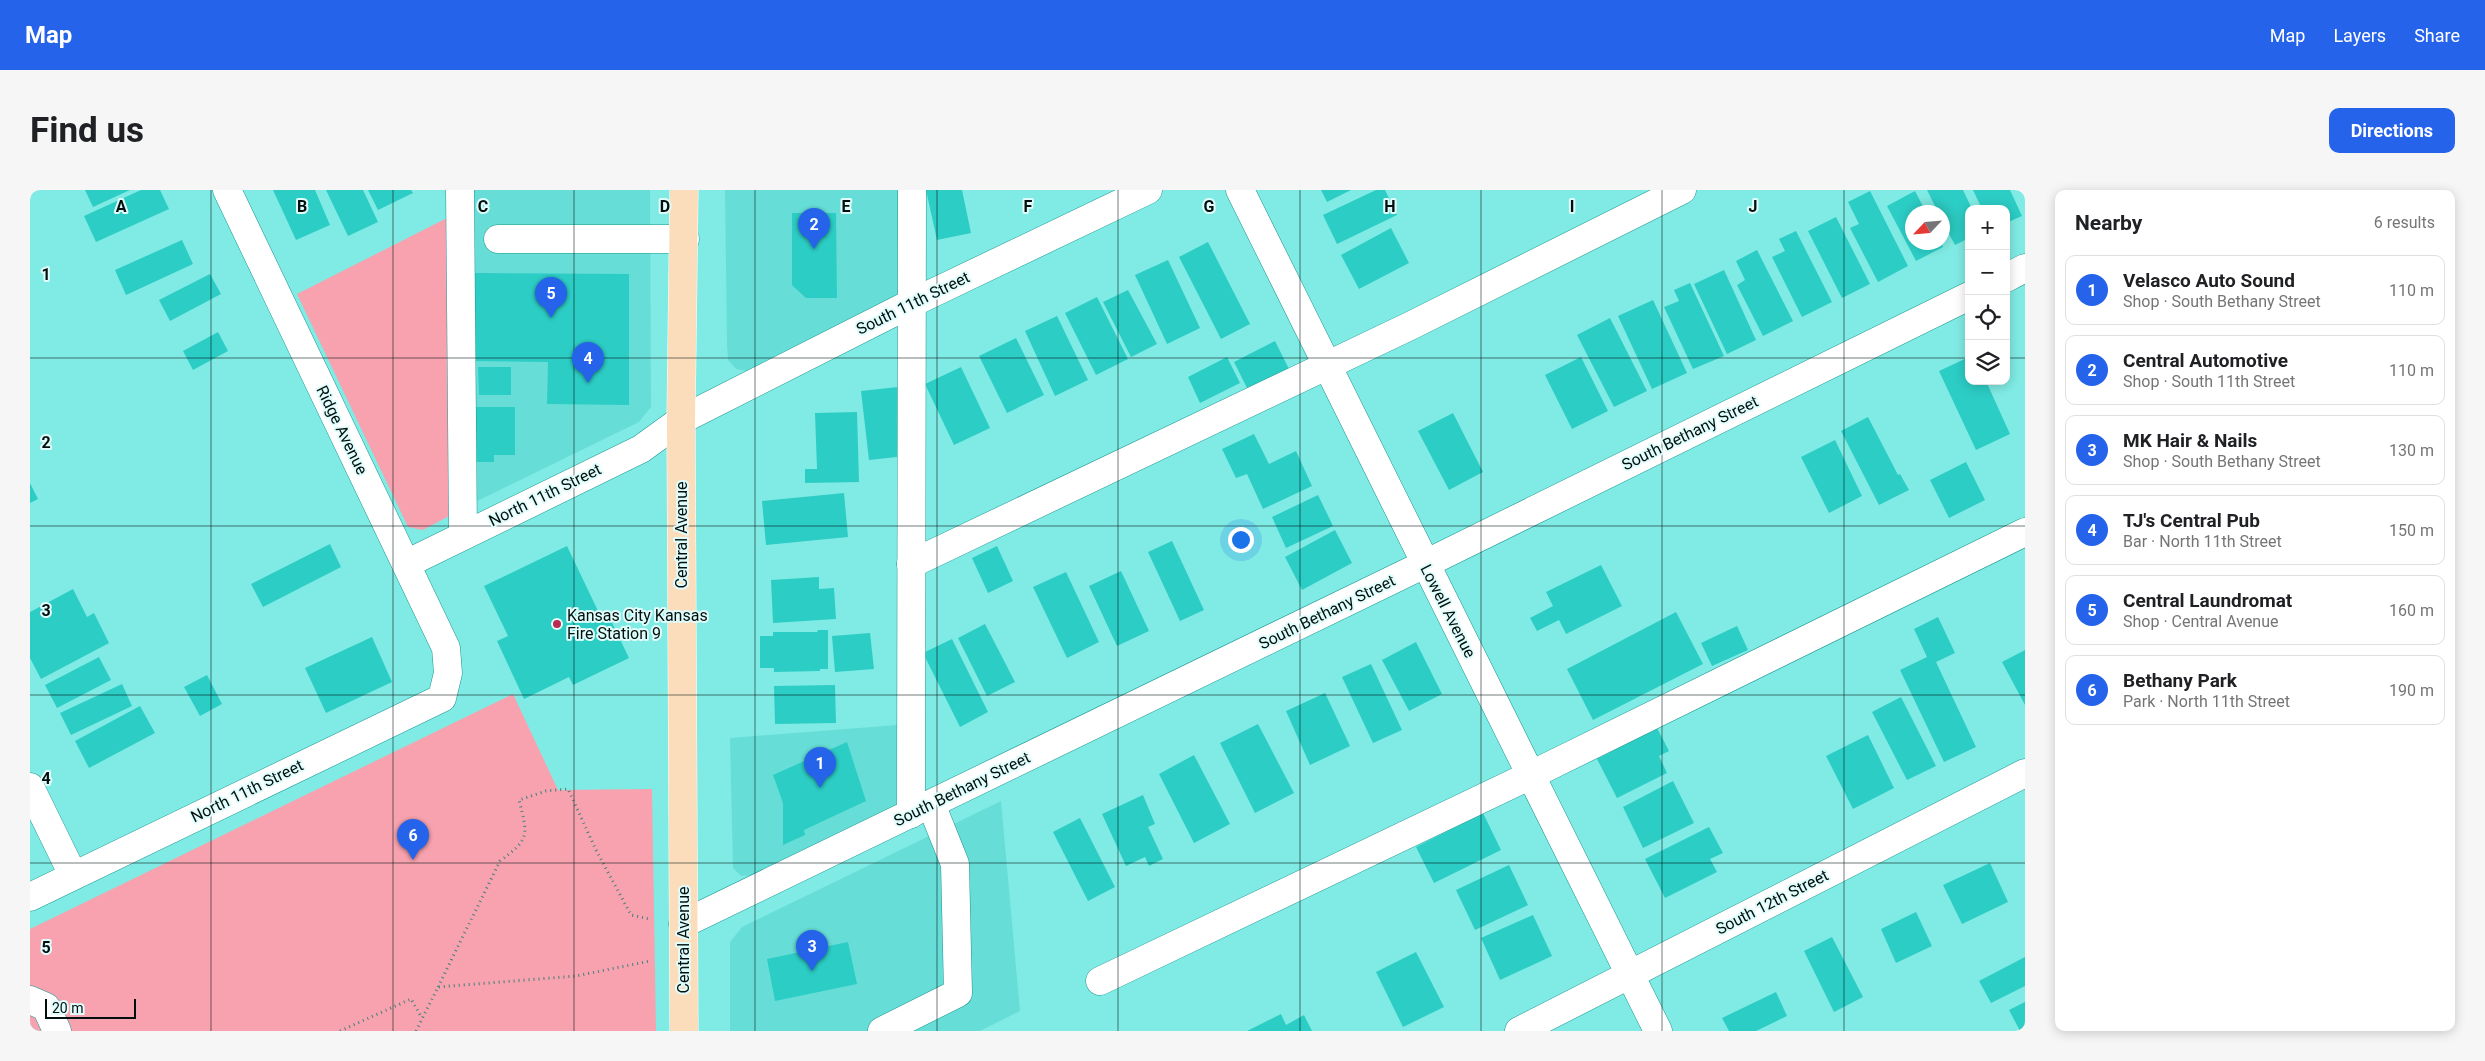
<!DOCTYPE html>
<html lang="en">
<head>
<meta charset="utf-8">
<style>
  :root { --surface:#fff; --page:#f6f6f6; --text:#202124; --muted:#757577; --line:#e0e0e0; --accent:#2563eb }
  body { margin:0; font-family:Roboto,sans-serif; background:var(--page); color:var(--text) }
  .controls { position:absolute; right:15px; top:15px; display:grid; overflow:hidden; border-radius:10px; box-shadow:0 2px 12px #0003 }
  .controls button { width:45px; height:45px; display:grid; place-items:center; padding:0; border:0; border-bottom:1px solid var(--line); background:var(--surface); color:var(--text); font:25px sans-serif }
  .compass { position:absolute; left:1875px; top:15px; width:45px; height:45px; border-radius:50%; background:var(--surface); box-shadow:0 2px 12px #0003; rotate:244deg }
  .scale { position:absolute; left:15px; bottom:12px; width:91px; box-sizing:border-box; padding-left:5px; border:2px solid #00100f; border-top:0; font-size:14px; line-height:18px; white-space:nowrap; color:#00100f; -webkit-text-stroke:4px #e1fdfb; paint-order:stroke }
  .you { position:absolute; left:1210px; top:349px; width:18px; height:18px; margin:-12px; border:4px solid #fff; border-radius:50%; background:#1a73e8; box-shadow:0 0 0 8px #1a73e833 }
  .badge { display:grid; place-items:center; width:32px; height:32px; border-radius:50%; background:var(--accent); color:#fff; font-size:16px; font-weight:700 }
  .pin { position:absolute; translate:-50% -41px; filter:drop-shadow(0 1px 2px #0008) }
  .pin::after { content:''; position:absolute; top:26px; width:18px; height:15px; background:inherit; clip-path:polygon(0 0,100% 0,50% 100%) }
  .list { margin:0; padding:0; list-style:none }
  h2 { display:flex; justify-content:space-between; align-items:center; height:65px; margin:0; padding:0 20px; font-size:21px }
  h2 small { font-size:16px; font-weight:400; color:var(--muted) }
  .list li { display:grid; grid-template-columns:32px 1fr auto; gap:15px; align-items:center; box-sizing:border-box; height:70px; margin:0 10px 10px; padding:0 10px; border:1px solid var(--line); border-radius:10px }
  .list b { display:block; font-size:19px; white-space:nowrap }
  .list p { margin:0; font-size:16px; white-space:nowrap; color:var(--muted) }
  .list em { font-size:16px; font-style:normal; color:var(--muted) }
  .icon { flex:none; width:28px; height:28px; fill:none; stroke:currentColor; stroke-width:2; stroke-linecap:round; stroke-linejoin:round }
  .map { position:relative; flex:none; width:1995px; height:841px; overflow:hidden; border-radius:10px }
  header { display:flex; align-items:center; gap:30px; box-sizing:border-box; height:70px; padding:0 25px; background:var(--accent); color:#fff }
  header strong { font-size:24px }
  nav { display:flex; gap:28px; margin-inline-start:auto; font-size:18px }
  .intro { display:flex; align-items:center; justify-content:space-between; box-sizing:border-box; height:120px; padding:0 30px }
  h1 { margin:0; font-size:35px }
  .button { padding:12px 22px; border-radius:10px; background:var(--accent); color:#fff; font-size:18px; font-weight:700 }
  main { display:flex; gap:30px; padding:0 30px }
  aside { flex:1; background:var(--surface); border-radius:10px; box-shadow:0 2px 12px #0003 }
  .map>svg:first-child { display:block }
  .built { fill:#66ded7 }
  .green { fill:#f7a2ae }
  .building { fill:#2ccdc5 }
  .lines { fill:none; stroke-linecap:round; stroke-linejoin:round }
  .minor-casing { stroke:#1d9792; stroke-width:29 }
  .major-casing { stroke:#fff; stroke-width:29 }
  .path { stroke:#42807c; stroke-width:3; stroke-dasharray:1 4; stroke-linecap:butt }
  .minor { stroke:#fff; stroke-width:28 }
  .major { stroke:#fbddbb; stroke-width:28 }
  .grid { fill:none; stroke:#00100f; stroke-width:1; stroke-opacity:0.55 }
  .poi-dot { fill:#bb2b53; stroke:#e1fdfb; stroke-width:2 }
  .labels { text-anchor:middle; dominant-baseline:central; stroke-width:4; stroke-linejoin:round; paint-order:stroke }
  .street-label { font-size:16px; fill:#00100f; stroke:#e1fdfb }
  .poi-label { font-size:16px; fill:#00100f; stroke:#e1fdfb; text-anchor:start }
  .grid-label { font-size:16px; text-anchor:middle; font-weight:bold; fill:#00100f; stroke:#e1fdfb; stroke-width:4; stroke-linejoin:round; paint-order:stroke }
</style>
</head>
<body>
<header>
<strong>Map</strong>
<nav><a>Map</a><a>Layers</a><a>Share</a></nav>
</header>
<div class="intro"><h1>Find us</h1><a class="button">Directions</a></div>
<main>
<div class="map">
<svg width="1995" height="841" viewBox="0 0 1995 841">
  <rect width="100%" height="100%" fill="#80ebe4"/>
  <g class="built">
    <path d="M438 0H620L621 217 609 232 441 314Z"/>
    <path d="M695 0H874L873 103 726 177 716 181 706 179 698 170 697 155Z"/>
    <path d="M867 535 866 617 727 685 711 686 703 678 700 548Z"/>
    <path d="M971 611 990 821 950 841H700V752L712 737Z"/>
  </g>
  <g class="green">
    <path d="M419 27 421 325 393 340 378 337 267 104Z"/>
    <path d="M483 504 528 600 622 599 626 841H0V739Z"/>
  </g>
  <g class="building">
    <path d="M55 0H100L63 17Z"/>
    <path d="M111 0H130L139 19 66 52 54 26Z"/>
    <path d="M243 0H285L300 35 266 50Z"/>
    <path d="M296 0H333L348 32 318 46Z"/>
    <path d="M338 0H381L383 3 348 20Z"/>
    <path d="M896 0H932L941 43 907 50Z"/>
    <path d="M1291 0H1321L1297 12Z"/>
    <path d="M1346 0H1355L1367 25 1307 54 1293 25Z"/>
    <path d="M1897 0H1933L1942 19H1939V48L1925 55 1912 31V22H1908Z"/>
    <path d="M1943 0H1980L1992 26 1976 33V19H1952Z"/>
    <path d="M1840 1 1878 76 1848 92 1820 38 1829 34 1818 12Z"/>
    <path d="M1885 1 1896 22H1882V52H1911L1913 57 1886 71 1857 16Z"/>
    <path d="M762 23H806L807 108H776L762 95Z"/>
    <path d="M1806 27 1840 94 1812 108 1778 41Z"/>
    <path d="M1361 38 1379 73 1329 99 1311 65Z"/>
    <path d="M1766 41 1802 112 1772 127 1742 67 1755 61 1749 49Z"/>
    <path d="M152 50 163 74 96 105 85 80Z"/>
    <path d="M1178 52 1220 134 1191 149 1149 67Z"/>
    <path d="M1727 60 1763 131 1733 146 1707 95 1715 90 1706 71Z"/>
    <path d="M1138 70 1170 138 1137 154 1105 85Z"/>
    <path d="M1694 80 1726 150 1697 164 1664 94Z"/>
    <path d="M444 83 599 84V215L517 214 518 172 443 171Z"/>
    <path d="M180 84 191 104 140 131 129 110Z"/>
    <path d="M1660 93 1694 166 1663 179 1634 117 1649 111 1644 100Z"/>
    <path d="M1098 100 1127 154 1101 167 1073 112Z"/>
    <path d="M1067 107 1098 169 1066 185 1035 123Z"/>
    <path d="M1623 110 1657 183 1622 199 1588 126Z"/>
    <path d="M1027 126 1058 190 1025 206 995 141Z"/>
    <path d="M1580 128 1617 201 1584 217 1547 145Z"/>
    <path d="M188 142 198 161 163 180 153 161Z"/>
    <path d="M986 148 1014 205 977 223 949 166Z"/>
    <path d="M1245 151 1260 181 1219 202 1204 172Z"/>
    <path d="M1197 167 1210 193 1170 213 1158 187Z"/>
    <path d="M1551 167 1578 221 1542 239 1515 185Z"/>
    <path d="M1939 167V191H1956L1980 244 1946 260 1909 181Z"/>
    <path d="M448 177H481V205H449Z"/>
    <path d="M931 177 960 238 924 255 895 194Z"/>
    <path d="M868 197 876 266 839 270 831 201Z"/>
    <path d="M444 217H485V265H464V272H445Z"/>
    <path d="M827 222 829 292 775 293V279H787L785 223Z"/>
    <path d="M1423 223 1453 282 1419 300 1388 241Z"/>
    <path d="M1838 227 1868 285 1870 284 1879 300 1849 315 1811 241Z"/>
    <path d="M1224 244 1239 274 1266 261 1282 296 1233 319 1217 284 1206 288 1192 259Z"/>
    <path d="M1805 250 1832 306 1799 323 1771 267Z"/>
    <path d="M1936 272 1955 310 1919 328 1900 290Z"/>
    <path d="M0 293 8 309 0 313Z"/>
    <path d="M814 303 818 347 736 355 732 311Z"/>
    <path d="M1288 305 1303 336 1256 358 1242 327Z"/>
    <path d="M1305 340 1322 373 1272 400 1255 367Z"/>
    <path d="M1142 351 1174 420 1150 431 1118 362Z"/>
    <path d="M300 354 311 377 233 417 221 394Z"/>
    <path d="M537 356 569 423 576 420 599 468 543 495 539 487 494 509 467 451 478 446 454 396Z"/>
    <path d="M967 356 983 391 958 403 942 368Z"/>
    <path d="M1571 375 1592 416 1536 444 1529 430 1507 441 1500 428 1523 416 1516 402Z"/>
    <path d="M1091 381 1119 441 1087 456 1059 396Z"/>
    <path d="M1036 382 1069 452 1037 468 1003 397Z"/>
    <path d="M789 387V399L804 398 806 429 743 433 741 390Z"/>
    <path d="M43 399 57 427 64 423 79 453 11 489 0 468V422Z"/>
    <path d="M1646 422 1673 474 1563 530 1537 479Z"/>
    <path d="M1908 427 1925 463 1906 472 1946 557 1914 572 1870 480 1897 467 1884 439Z"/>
    <path d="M955 434 985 492 957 506 928 448Z"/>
    <path d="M1707 436 1718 460 1682 476 1671 453Z"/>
    <path d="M788 440H798V479H790V481L744 482V478H730V446H743V442H787Z"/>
    <path d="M840 443 844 479 805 482 802 446Z"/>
    <path d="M342 447 362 492 296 523 275 478Z"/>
    <path d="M922 449 958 522 930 537 893 463Z"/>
    <path d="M1386 452 1412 504 1379 521 1352 470Z"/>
    <path d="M1995 460V515L1972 472Z"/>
    <path d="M69 467 81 490 27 518 15 495Z"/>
    <path d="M1341 474 1372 540 1343 553 1312 487Z"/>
    <path d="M177 485 192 514 170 526 154 497Z"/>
    <path d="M92 494 102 516 41 545 30 523Z"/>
    <path d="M805 495 806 533 745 534 744 496Z"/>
    <path d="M1295 503 1320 556 1280 575 1256 521Z"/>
    <path d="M1871 507 1906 576 1877 590 1842 522Z"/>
    <path d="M110 516 125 543 59 578 45 551Z"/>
    <path d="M1228 534 1264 603 1225 623 1190 553Z"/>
    <path d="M1627 538 1639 561 1629 566 1637 583 1587 608 1567 569Z"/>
    <path d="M1838 545 1864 598 1823 619 1796 566Z"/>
    <path d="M817 552 836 611 774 640 775 645 753 655V613L743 585Z"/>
    <path d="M1164 565 1200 634 1164 653 1129 584Z"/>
    <path d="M1643 591 1664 633 1613 658 1593 617Z"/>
    <path d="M1113 605 1125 634 1118 637 1133 669 1119 676 1115 667 1096 676 1072 624Z"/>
    <path d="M1453 623 1471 660 1404 693 1386 657Z"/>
    <path d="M1050 628 1085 697 1058 711 1023 642Z"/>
    <path d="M1679 637 1693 663 1680 669 1687 682 1635 708 1615 669Z"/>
    <path d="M1960 673 1978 712 1932 734 1913 695Z"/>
    <path d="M1479 675 1498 715 1445 740 1426 700Z"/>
    <path d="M1886 722 1902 756 1866 773 1851 739Z"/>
    <path d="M1503 725 1522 766 1470 790 1451 748Z"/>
    <path d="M1802 747 1833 807 1804 822 1774 761Z"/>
    <path d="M818 752 827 794 745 811 737 769Z"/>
    <path d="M1386 762 1414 817 1373 837 1346 782Z"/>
    <path d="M1995 767V796L1961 813 1949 791Z"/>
    <path d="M1746 802 1757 826 1726 841H1699L1692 828Z"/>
    <path d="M1995 812V840L1990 841 1979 820Z"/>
    <path d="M1251 824 1256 835 1274 825 1282 841H1217Z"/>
  </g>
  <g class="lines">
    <g class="minor-casing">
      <g id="minor">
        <path d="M430 0 433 345"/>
        <path d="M1210 0 1628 841"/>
        <path d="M468 49H655"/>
        <path d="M1976 88 1995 78"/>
        <path d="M376 374 611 259 651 230 882 113 1118 0"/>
        <path d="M881 374 1382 135 1652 0"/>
        <path d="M0 597 43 685"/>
        <path d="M881 624 882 0"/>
        <path d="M0 707 412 508 418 483 416 458 197 0"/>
        <path d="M653 734 1395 374 1939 106"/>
        <path d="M1070 791 1501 585 1995 342"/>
        <path d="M0 810 16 817 27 841"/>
        <path d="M852 841 928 803 925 674 901 614"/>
        <path d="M1489 841 1995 583"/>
      </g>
    </g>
    <g class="major-casing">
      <path id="major" d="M654 841 651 230 654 0"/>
    </g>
    <g class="path">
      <path d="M408 797 470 671C500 649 498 645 489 610L516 601 538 599 566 660 601 725 619 729"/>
      <path d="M310 841 381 809 392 828"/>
      <path d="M386 841 408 797 546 786 620 771"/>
    </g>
    <use href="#minor" class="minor"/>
    <use href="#major" class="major"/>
  </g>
  <path class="grid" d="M181 0V841M363 0V841M544 0V841M725 0V841M907 0V841M1088 0V841M1270 0V841M1451 0V841M1632 0V841M1814 0V841M0 168H1939M1976 168H1995M0 336H1995M0 505H1995M0 673H1995"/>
  <circle class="poi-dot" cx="527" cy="434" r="5"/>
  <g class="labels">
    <g class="street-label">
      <text transform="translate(883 113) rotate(-26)">South 11th Street</text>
      <text transform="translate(312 240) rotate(64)">Ridge Avenue</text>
      <text transform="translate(1660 243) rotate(-26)">South Bethany Street</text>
      <text transform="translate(515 305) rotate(-26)">North 11th Street</text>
      <text transform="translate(651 345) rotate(-90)">Central Avenue</text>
      <text transform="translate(1418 421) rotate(63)">Lowell Avenue</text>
      <text transform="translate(1297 422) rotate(-26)">South Bethany Street</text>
      <text transform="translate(932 599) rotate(-26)">South Bethany Street</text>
      <text transform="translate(217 601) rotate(-26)">North 11th Street</text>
      <text transform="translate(1742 712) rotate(-27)">South 12th Street</text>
      <text transform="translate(653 750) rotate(-90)">Central Avenue</text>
    </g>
    <g class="poi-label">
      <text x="537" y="425">Kansas City Kansas<tspan x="537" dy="18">Fire Station 9</tspan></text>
    </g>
  </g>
  <g class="grid-label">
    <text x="91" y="22">A</text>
    <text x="272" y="22">B</text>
    <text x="453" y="22">C</text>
    <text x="635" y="22">D</text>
    <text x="816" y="22">E</text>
    <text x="998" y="22">F</text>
    <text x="1179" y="22">G</text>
    <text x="1360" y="22">H</text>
    <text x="1542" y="22">I</text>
    <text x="1723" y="22">J</text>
    <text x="16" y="90">1</text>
    <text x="16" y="258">2</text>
    <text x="16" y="426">3</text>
    <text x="16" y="594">4</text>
    <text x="16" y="763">5</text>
  </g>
</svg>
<div class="controls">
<button>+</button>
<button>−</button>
<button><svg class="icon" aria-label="locate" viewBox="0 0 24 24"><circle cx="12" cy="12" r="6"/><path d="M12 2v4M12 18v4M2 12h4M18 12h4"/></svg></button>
<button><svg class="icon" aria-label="layers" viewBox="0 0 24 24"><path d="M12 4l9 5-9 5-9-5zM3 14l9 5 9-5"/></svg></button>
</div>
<svg class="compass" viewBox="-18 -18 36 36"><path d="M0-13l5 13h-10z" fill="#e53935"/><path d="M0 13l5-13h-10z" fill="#757577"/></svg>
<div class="scale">20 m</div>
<div class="you"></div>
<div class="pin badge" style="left:790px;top:598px">1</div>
<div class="pin badge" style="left:784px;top:59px">2</div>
<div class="pin badge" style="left:782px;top:781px">3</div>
<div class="pin badge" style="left:558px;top:193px">4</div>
<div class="pin badge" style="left:521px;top:128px">5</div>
<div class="pin badge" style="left:383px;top:670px">6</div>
</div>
<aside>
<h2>Nearby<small>6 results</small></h2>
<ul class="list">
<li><span class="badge">1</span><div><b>Velasco Auto Sound</b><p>Shop · South Bethany Street</p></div><em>110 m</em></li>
<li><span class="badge">2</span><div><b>Central Automotive</b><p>Shop · South 11th Street</p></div><em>110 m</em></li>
<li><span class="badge">3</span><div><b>MK Hair &amp; Nails</b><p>Shop · South Bethany Street</p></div><em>130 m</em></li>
<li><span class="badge">4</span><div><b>TJ's Central Pub</b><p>Bar · North 11th Street</p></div><em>150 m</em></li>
<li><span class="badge">5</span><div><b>Central Laundromat</b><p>Shop · Central Avenue</p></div><em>160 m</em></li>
<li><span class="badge">6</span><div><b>Bethany Park</b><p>Park · North 11th Street</p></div><em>190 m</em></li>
</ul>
</aside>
</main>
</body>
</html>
